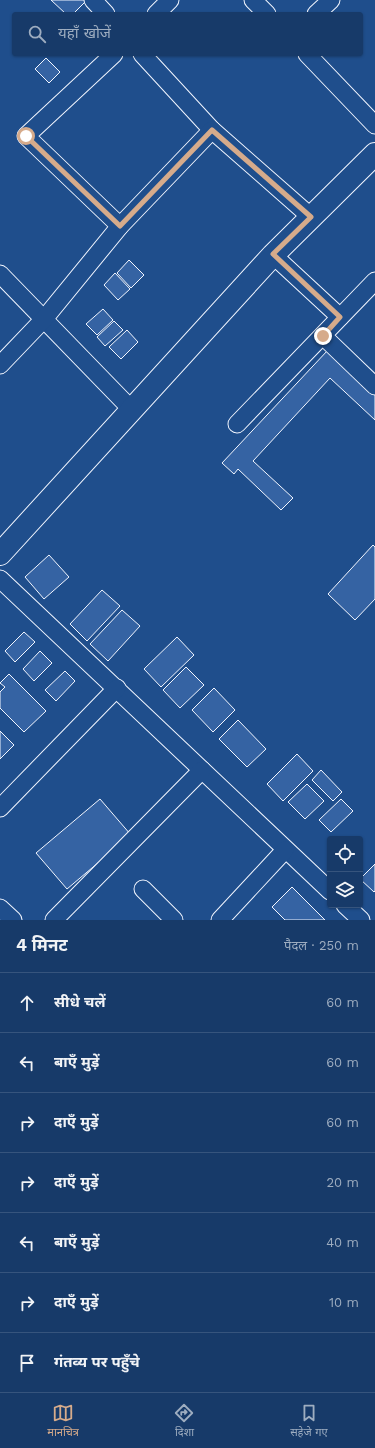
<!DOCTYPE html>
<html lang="hi">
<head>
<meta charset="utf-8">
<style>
  :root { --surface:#173a69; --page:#244571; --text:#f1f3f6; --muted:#9eadc0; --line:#36547d; --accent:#d6ab8b }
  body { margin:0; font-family:"Work Sans","Noto Sans Devanagari",sans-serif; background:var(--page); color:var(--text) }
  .controls { position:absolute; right:12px; bottom:12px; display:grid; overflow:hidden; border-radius:4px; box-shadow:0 1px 3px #0004 }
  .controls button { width:36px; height:36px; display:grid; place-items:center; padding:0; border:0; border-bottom:1px solid var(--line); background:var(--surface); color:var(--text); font:20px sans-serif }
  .stop { position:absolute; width:12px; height:12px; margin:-9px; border:3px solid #d6ab8b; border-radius:50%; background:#fff }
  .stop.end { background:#d6ab8b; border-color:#fff; box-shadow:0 1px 4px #0008 }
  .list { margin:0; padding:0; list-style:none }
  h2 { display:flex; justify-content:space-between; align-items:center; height:52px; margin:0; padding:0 16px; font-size:17px }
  h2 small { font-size:13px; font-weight:400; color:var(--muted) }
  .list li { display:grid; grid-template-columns:26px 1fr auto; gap:12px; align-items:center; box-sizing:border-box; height:60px; padding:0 16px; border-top:1px solid var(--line) }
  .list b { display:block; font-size:15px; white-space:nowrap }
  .list em { font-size:13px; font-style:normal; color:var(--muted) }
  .icon { flex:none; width:22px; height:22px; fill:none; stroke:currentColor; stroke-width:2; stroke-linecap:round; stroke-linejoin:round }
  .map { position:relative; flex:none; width:375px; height:920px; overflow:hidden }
  .search { position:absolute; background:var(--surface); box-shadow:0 1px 3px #0004; left:12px; right:12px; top:12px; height:44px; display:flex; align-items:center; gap:10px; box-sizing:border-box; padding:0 14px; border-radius:4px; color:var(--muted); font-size:15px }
  .sheet { height:472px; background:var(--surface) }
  nav { display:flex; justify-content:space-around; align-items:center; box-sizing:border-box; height:56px; border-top:1px solid var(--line); background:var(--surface); font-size:11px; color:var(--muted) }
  nav a { display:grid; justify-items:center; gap:2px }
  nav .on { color:var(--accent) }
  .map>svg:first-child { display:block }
  .building { fill:#3563a3; stroke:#f2f6ff }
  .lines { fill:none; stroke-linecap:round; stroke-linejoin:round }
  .minor-casing { stroke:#f2f6ff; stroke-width:19 }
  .major-casing { stroke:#f2f6ff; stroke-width:24 }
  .minor { stroke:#1f4e8c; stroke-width:17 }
  .major { stroke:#1f4e8c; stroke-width:22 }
  .route { stroke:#d6ab8b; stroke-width:5 }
</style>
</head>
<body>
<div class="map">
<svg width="375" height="920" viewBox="0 0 375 920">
  <rect width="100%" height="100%" fill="#1f4e8c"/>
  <g class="building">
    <path d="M51 0H85L86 1 73 14H66Z"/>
    <path d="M46 58 60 72 49 83 35 69Z"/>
    <path d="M129 260 144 275 131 288 117 273Z"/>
    <path d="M115 273 130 289 118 300 104 285Z"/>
    <path d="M103 309 113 320 97 335 86 324Z"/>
    <path d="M114 321 123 330 105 346 97 337Z"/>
    <path d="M127 330 138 342 121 359 109 347Z"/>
    <path d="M328 350 375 394V420L330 378 253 461 293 498 281 510 238 469 234 474 222 463Z"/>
    <path d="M373 545 375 547V599L355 620 328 594Z"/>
    <path d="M49 555 69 577 44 599 25 577Z"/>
    <path d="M102 590 120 606 87 641 70 624Z"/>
    <path d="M122 610 140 626 108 661 90 644Z"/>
    <path d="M24 632 35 642 15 662 5 651Z"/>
    <path d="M177 637 194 655 161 687 144 669Z"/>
    <path d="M40 651 52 663 34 681 23 669Z"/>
    <path d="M186 667 204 685 180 708 163 690Z"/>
    <path d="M65 671 75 681 56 701 45 690Z"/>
    <path d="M9 674 46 711 24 732 0 708V692L5 687 0 683Z"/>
    <path d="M214 688 235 710 213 732 192 710Z"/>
    <path d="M238 720 266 749 247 767 219 739Z"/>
    <path d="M0 731 14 745 0 759Z"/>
    <path d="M297 754 313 771 283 801 267 784Z"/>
    <path d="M321 770 342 792 333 801 312 780Z"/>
    <path d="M307 784 324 801 305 819 288 802Z"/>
    <path d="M100 799 131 835 67 889 36 853Z"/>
    <path d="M341 799 353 811 331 832 319 820Z"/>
    <path d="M375 864V891L374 892 360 879Z"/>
    <path d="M292 887 325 920H285L272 907Z"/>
  </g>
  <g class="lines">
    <g class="minor-casing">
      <g id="minor">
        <path d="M93 0 106 14"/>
        <path d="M253 0 267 14"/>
        <path d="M156 14 170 0"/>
        <path d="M316 14 331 0"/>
        <path d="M114 54 26 136 120 226"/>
        <path d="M142 54 212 130 311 217"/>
        <path d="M307 54 375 125"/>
        <path d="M273 255 340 317"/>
        <path d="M0 274 132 410"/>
        <path d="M323 336 375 386"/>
        <path d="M0 365 44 319 120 226 212 130"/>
        <path d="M237 424 375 281"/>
        <path d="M0 579 330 891"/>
        <path d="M0 808 117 688"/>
        <path d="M143 889 174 920"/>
        <path d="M345 905 361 920"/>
        <path d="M0 908 13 920"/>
        <path d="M54 920 202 770"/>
        <path d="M220 920 285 850"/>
      </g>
    </g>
    <g class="major-casing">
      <path id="major" d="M0 554 273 255 375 154"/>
    </g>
    <use href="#minor" class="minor"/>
    <use href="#major" class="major"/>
  </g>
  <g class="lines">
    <path class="route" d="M26 136 120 226 212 130 311 217 273 254 340 317 323 336"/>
  </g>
</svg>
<div class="controls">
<button><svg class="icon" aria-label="locate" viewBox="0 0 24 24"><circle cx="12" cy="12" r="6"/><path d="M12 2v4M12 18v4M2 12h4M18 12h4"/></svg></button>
<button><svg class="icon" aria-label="layers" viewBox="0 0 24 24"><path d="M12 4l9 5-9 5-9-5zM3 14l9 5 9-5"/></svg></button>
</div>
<div class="stop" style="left:26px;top:136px"></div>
<div class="stop end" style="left:323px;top:336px"></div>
<div class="search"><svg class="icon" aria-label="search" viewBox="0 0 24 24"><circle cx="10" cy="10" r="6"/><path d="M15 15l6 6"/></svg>यहाँ खोजें</div>
</div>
<section class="sheet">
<h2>4 मिनट<small>पैदल · 250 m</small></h2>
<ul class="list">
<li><svg class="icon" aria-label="ahead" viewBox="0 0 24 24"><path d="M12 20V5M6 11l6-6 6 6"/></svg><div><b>सीधे चलें</b></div><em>60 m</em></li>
<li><svg class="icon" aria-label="left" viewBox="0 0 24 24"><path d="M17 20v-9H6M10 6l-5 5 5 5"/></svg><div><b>बाएँ मुड़ें</b></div><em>60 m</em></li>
<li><svg class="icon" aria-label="right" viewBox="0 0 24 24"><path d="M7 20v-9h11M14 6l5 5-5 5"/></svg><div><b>दाएँ मुड़ें</b></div><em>60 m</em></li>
<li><svg class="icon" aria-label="right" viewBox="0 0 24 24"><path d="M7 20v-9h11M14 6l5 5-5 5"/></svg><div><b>दाएँ मुड़ें</b></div><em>20 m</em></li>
<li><svg class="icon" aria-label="left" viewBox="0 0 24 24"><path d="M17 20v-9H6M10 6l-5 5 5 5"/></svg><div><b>बाएँ मुड़ें</b></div><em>40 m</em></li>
<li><svg class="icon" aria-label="right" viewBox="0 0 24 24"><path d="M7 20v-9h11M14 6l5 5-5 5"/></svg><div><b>दाएँ मुड़ें</b></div><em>10 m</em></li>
<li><svg class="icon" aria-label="arrive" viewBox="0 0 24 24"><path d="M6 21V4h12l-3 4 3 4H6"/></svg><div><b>गंतव्य पर पहुँचे</b></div></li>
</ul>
</section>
<nav>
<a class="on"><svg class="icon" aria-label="map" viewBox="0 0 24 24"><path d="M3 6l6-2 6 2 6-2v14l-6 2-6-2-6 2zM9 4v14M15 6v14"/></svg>मानचित्र</a>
<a><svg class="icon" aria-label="directions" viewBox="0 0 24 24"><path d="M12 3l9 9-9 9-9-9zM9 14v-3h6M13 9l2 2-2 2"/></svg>दिशा</a>
<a><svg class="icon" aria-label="saved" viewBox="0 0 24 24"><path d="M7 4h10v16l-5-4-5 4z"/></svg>सहेजे गए</a>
</nav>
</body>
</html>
